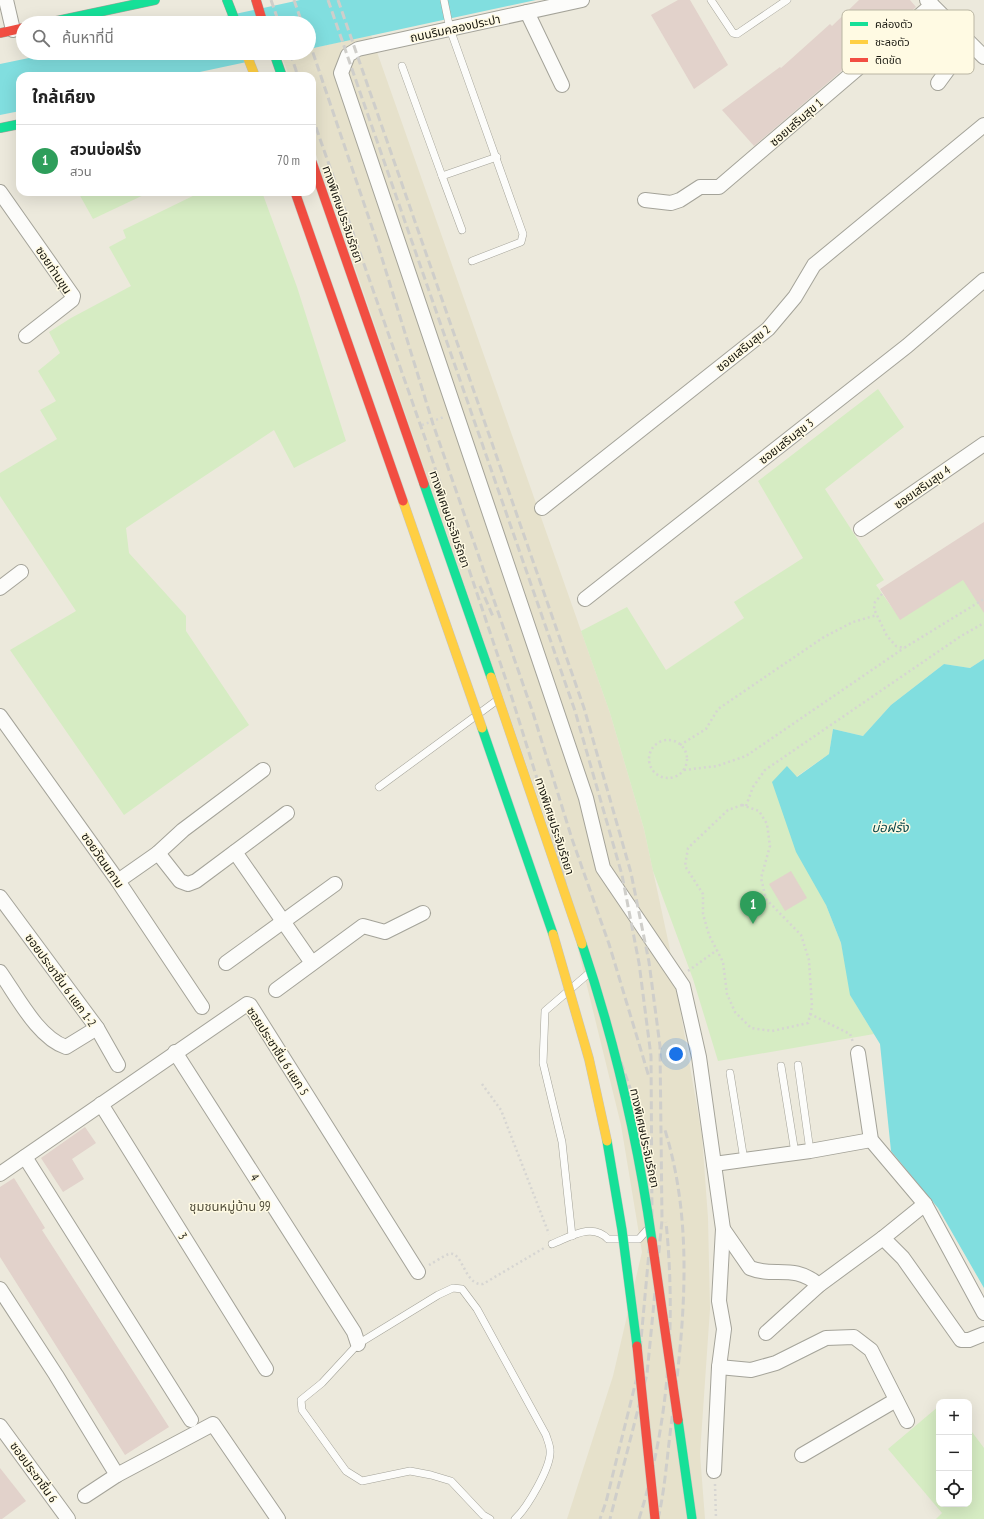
<!DOCTYPE html>
<html lang="th">
<head>
<meta charset="utf-8">
<style>
  :root { --surface:#fff; --page:#f2f2f2; --text:#222; --muted:#767676; --line:#e0e0e0; --accent:#ea580c }
  body { margin:0; font-family:"PT Sans Narrow","Noto Sans Thai",sans-serif; background:var(--page); color:var(--text) }
  .controls { position:absolute; right:12px; bottom:12px; display:grid; overflow:hidden; border-radius:8px; box-shadow:0 4px 16px #0002 }
  .controls button { width:36px; height:36px; display:grid; place-items:center; padding:0; border:0; border-bottom:1px solid var(--line); background:var(--surface); color:var(--text); font:20px sans-serif }
  .you { position:absolute; left:676px; top:1054px; width:14px; height:14px; margin:-10px; border:3px solid #fff; border-radius:50%; background:#1a73e8; box-shadow:0 0 0 6px #1a73e833 }
  .badge { display:grid; place-items:center; width:26px; height:26px; border-radius:50%; background:var(--accent); color:#fff; font-size:13px; font-weight:700 }
  .pin { position:absolute; translate:-50% -33px; filter:drop-shadow(0 1px 2px #0008) }
  .pin::after { content:''; position:absolute; top:21px; width:14px; height:12px; background:inherit; clip-path:polygon(0 0,100% 0,50% 100%) }
  .list { margin:0; padding:0; list-style:none }
  h2 { display:flex; justify-content:space-between; align-items:center; height:52px; margin:0; padding:0 16px; font-size:17px }
  h2 small { font-size:13px; font-weight:400; color:var(--muted) }
  .list li { display:grid; grid-template-columns:26px 1fr auto; gap:12px; align-items:center; box-sizing:border-box; height:72px; padding:0 16px; border-top:1px solid var(--line) }
  .list b { display:block; font-size:15px; white-space:nowrap }
  .list p { margin:0; font-size:13px; white-space:nowrap; color:var(--muted) }
  .list em { font-size:13px; font-style:normal; color:var(--muted) }
  .icon { flex:none; width:22px; height:22px; fill:none; stroke:currentColor; stroke-width:2; stroke-linecap:round; stroke-linejoin:round }
  .map { position:relative; flex:none; width:984px; height:1519px; overflow:hidden }
  .search { position:absolute; background:var(--surface); box-shadow:0 4px 16px #0002; left:16px; top:16px; width:300px; height:44px; display:flex; align-items:center; gap:10px; box-sizing:border-box; padding:0 14px; border-radius:22px; color:var(--muted); font-size:15px }
  .panel { position:absolute; background:var(--surface); box-shadow:0 4px 16px #0002; left:16px; top:72px; width:300px; height:124px; border-radius:12px }
  .map>svg:first-child { display:block }
  .built { fill:#e6e1cb }
  .green { fill:#d6ecc3 }
  .water { fill:#81dedf }
  .building { fill:#e2d2cb }
  .lines { fill:none; stroke-linecap:round; stroke-linejoin:round }
  .lane-casing { stroke:#a4a399; stroke-width:8 }
  .street-casing { stroke:#a4a399; stroke-width:16 }
  .fast-casing { stroke:#a4a399; stroke-width:10 }
  .jam-casing { stroke:#a4a399; stroke-width:10 }
  .path { stroke:#d6d5d2; stroke-width:2.5; stroke-dasharray:2 3; stroke-linecap:butt }
  .lane { stroke:#fcfcfa; stroke-width:7 }
  .street { stroke:#fcfcfa; stroke-width:14 }
  .fast { stroke:#16e098; stroke-width:9 }
  .jam { stroke:#f24e42; stroke-width:9 }
  .rail { stroke:#cfceca; stroke-width:3; stroke-dasharray:8 4; stroke-linecap:butt }
  .fast-bridge-casing { stroke:#c5c4be; stroke-width:10; stroke-linecap:butt }
  .slow-bridge-casing { stroke:#c5c4be; stroke-width:10; stroke-linecap:butt }
  .jam-bridge-casing { stroke:#c5c4be; stroke-width:10; stroke-linecap:butt }
  .fast-bridge { stroke:#16e098; stroke-width:9 }
  .slow-bridge { stroke:#ffcf43; stroke-width:9 }
  .jam-bridge { stroke:#f24e42; stroke-width:9 }
  .labels { text-anchor:middle; dominant-baseline:central; stroke-width:3; stroke-linejoin:round; paint-order:stroke }
  .street-label { font-size:12px; fill:#18170f; stroke:#fffae3 }
  .water-label { font-size:13px; font-style:italic; fill:#0a484b; stroke:#fffae3 }
  .neighbourhood-label { font-size:13px; fill:#524e3b; stroke:#fffae3 }
  .key { fill:#fffae3; stroke:#bab6a3; stroke-width:1 }
  .key-label { font-size:11px; fill:#18170f }
</style>
</head>
<body>
<div class="map">
<svg width="984" height="1519" viewBox="0 0 984 1519">
  <rect width="100%" height="100%" fill="#ece9dc"/>
  <path class="built" d="M371 35 610 713 644 829 669 945 702 1136 708 1218 710 1309 700 1454 705 1519H567L613 1376 642 1252 621 1125 548 827 312 143V76H289L281 55 309 53V49Z"/>
  <g class="green">
    <path d="M78 192H150L93 219Z"/>
    <path d="M201 192H262L297 287 346 441 294 468 274 430 126 528 129 553 186 616V631L249 725 124 815 10 650 76 611 0 496V473L57 439 40 410 56 401 38 371 60 353 49 332 71 318 131 286 109 247 126 238 123 230Z"/>
    <path d="M878 389 904 427 825 489 884 580 876 585 896 613 962 568 984 597V659L970 668 944 664 891 705 863 736 833 729 829 754 796 777 787 766 826 905 841 943 852 998 874 1034 718 1061 693 979 653 871 644 829 610 713 581 631 627 607 666 670 744 618 734 602 803 558 758 481Z"/>
    <path d="M939 1406V1504H969V1428L984 1448V1519H936L942 1513 888 1449Z"/>
  </g>
  <g class="water">
    <path d="M300 0H536L309 49V23H193Z"/>
    <path d="M53 53H288L181 76H20V111L0 115V64Z"/>
    <path d="M984 659V1288L938 1208 891 1151 880 1044 850 995 841 943 826 905 796 852 772 782 787 766 797 777 829 754 833 729 863 736 891 705 944 664 970 668Z"/>
  </g>
  <g class="building">
    <path d="M678 0H690L728 65 694 89 651 15Z"/>
    <path d="M859 0H910L916 7 754 146 722 110 780 67 781 68 830 24 832 26Z"/>
    <path d="M984 522V613L963 580 900 620 880 589Z"/>
    <path d="M791 871 807 898 785 911 769 884Z"/>
    <path d="M85 1127 96 1143 72 1159 84 1179 63 1192 41 1158Z"/>
    <path d="M14 1178 45 1228 42 1230 169 1427 125 1455 0 1257V1187Z"/>
    <path d="M0 1468 26 1501 2 1519H0Z"/>
  </g>
  <g class="lines">
    <g class="lane-casing">
      <g id="lane">
        <path d="M444 0 450 29 523 234 521 242 472 261"/>
        <path d="M711 0 733 33 737 34 787 0"/>
        <path d="M402 66 442 176 497 157"/>
        <path d="M442 176 462 230"/>
        <path d="M379 787 496 701"/>
        <path d="M798 1065 810 1151"/>
        <path d="M781 1066 795 1153"/>
        <path d="M730 1073 744 1160"/>
        <path d="M572 1236 562 1142 543 1063 545 1011 588 974"/>
        <path d="M552 1244C570 1237 592 1222 608 1239H639L647 1230"/>
        <path d="M490 1519 483 1515 451 1481 431 1475 410 1471 362 1481 346 1471 302 1410 301 1400 322 1383 358 1344 438 1295 453 1288 462 1289 477 1309 546 1435C547 1439 550 1445 550 1450 552 1466 527 1508 515 1519"/>
      </g>
    </g>
    <g class="street-casing">
      <g id="street">
        <path d="M6 0 13 30"/>
        <path d="M582 0 358 49 348 55 341 73 586 798 603 868 683 986 699 1057 723 1229 719 1301 724 1329 719 1367 714 1471"/>
        <path d="M927 0 984 57"/>
        <path d="M527 12 562 85"/>
        <path d="M938 83 968 42"/>
        <path d="M0 192 73 296 72 300 26 336"/>
        <path d="M645 200 671 203 680 200 700 187H719L932 5"/>
        <path d="M542 508 768 329 795 297 814 265 984 125"/>
        <path d="M861 529 984 444"/>
        <path d="M0 588 21 572"/>
        <path d="M585 599 907 346 984 280"/>
        <path d="M0 716 118 881 202 1007"/>
        <path d="M235 852 312 963"/>
        <path d="M158 853 183 830 263 770"/>
        <path d="M118 881 158 853 180 881 188 884 196 881 287 813"/>
        <path d="M0 897 97 1028 118 1065"/>
        <path d="M226 963 335 884"/>
        <path d="M0 972C17 996 38 1038 66 1047L97 1028"/>
        <path d="M276 990 363 926 385 932 423 913"/>
        <path d="M175 1052 354 1332 358 1344"/>
        <path d="M858 1053 871 1140 925 1204 984 1313"/>
        <path d="M101 1104 266 1369"/>
        <path d="M25 1157 191 1420"/>
        <path d="M714 1164 810 1151 871 1140"/>
        <path d="M0 1174 247 1004 250 1005 418 1272"/>
        <path d="M723 1229 750 1268C774 1278 793 1263 819 1285"/>
        <path d="M883 1238 903 1258 961 1340H969L984 1334"/>
        <path d="M0 1289 56 1375 117 1475"/>
        <path d="M766 1333 819 1285 883 1238 925 1204"/>
        <path d="M719 1367 751 1370 776 1363 826 1338 854 1337 871 1350 907 1421"/>
        <path d="M0 1426 68 1519"/>
        <path d="M802 1455 896 1400"/>
        <path d="M85 1496 117 1475 213 1424 278 1519"/>
      </g>
    </g>
    <g class="fast-casing">
      <g id="fast">
        <path d="M227 0 236 23"/>
        <path d="M47 23 155 0"/>
        <path d="M274 53 282 76"/>
        <path d="M0 128 20 124"/>
      </g>
    </g>
    <g class="jam-casing">
      <g id="jam">
        <path d="M256 0 263 23"/>
        <path d="M0 33 23 28"/>
      </g>
    </g>
    <g class="path">
      <path d="M422 425 444 417"/>
      <path d="M882 594 875 602 874 609 887 636 896 646 904 648 984 599"/>
      <circle cx="668" cy="759" r="19"/>
      <path d="M680 745 706 729 718 709 824 637 853 622 877 615"/>
      <path d="M684 770 717 766 746 756 904 648"/>
      <path d="M742 805 759 811 767 824 770 846 761 878 766 899 801 935 809 960 812 1007 808 1023 772 1031 751 1028 735 1012 727 994 723 962 709 935 703 914V894L685 866 688 848 728 810Z"/>
      <path d="M746 806 753 787 765 770 961 636 984 623"/>
      <path d="M688 971 717 950"/>
      <path d="M810 1014 850 1034 853 1042"/>
      <path d="M482 1084 501 1110 549 1234"/>
      <path d="M429 1265C435 1262 443 1256 449 1254 463 1250 464 1286 483 1284L544 1248"/>
      <path d="M715 1484 716 1519"/>
    </g>
    <use href="#lane" class="lane"/>
    <use href="#street" class="street"/>
    <use href="#fast" class="fast"/>
    <use href="#jam" class="jam"/>
    <g class="rail">
      <path d="M271 0 279 23"/>
      <path d="M294 0 302 23"/>
      <path d="M328 0 575 711 622 875 639 963 651 1056 652 1219 638 1373 606 1502 600 1519"/>
      <path d="M338 0 584 708 631 873 649 962 660 1046 662 1220 647 1374 610 1519"/>
      <path d="M309 41 377 242 433 424 533 713 572 839 609 944 649 1077"/>
      <path d="M290 53 298 76"/>
      <path d="M312 116 426 441 512 698 548 814 577 932 589 973 639 1113 649 1148"/>
      <path d="M480 586 494 619"/>
      <path d="M639 1519C669 1424 676 1321 666 1222"/>
      <path d="M658 1519C665 1489 667 1457 671 1426 684 1327 695 1224 664 1127"/>
    </g>
    <g class="fast-bridge-casing">
      <g id="fast-bridge">
        <path d="M424 484 491 677"/>
        <path d="M482 728 553 934"/>
        <path d="M582 944C614 1039 638 1142 652 1241"/>
        <path d="M607 1141 622 1230 637 1346"/>
        <path d="M678 1420 692 1519"/>
      </g>
    </g>
    <g class="slow-bridge-casing">
      <g id="slow-bridge">
        <path d="M246 53 255 76"/>
        <path d="M403 501 482 728"/>
        <path d="M491 677 582 944"/>
        <path d="M553 934 589 1059 607 1141"/>
      </g>
    </g>
    <g class="jam-bridge-casing">
      <g id="jam-bridge">
        <path d="M312 162 424 484"/>
        <path d="M295 192 403 501"/>
        <path d="M652 1241 678 1420"/>
        <path d="M637 1346 655 1519"/>
      </g>
    </g>
    <use href="#fast-bridge" class="fast-bridge"/>
    <use href="#slow-bridge" class="slow-bridge"/>
    <use href="#jam-bridge" class="jam-bridge"/>
  </g>
  <g class="labels">
    <g class="street-label">
      <text transform="translate(455 28) rotate(-12)">ถนนริมคลองประปา</text>
      <text transform="translate(796 122) rotate(-41)">ซอยเสริมสุข 1</text>
      <text transform="translate(343 214) rotate(71)">ทางพิเศษประจิมรัถยา</text>
      <text transform="translate(54 270) rotate(56)">ซอยท่านขุน</text>
      <text transform="translate(743 348) rotate(-39)">ซอยเสริมสุข 2</text>
      <text transform="translate(786 441) rotate(-38)">ซอยเสริมสุข 3</text>
      <text transform="translate(922 487) rotate(-35)">ซอยเสริมสุข 4</text>
      <text transform="translate(450 519) rotate(71)">ทางพิเศษประจิมรัถยา</text>
      <text transform="translate(555 826) rotate(72)">ทางพิเศษประจิมรัถยา</text>
      <text transform="translate(103 860) rotate(55)">ซอยวัฒนคาม</text>
      <text transform="translate(61 980) rotate(54)">ซอยประชาชื่น 6 แยก 1-2</text>
      <text transform="translate(278 1051) rotate(57)">ซอยประชาชื่น 6 แยก 5</text>
      <text transform="translate(645 1138) rotate(78)">ทางพิเศษประจิมรัถยา</text>
      <text transform="translate(255 1177) rotate(57)">4</text>
      <text transform="translate(183 1236) rotate(58)">3</text>
      <text transform="translate(34 1472) rotate(54)">ซอยประชาชื่น 6</text>
    </g>
    <g class="water-label">
      <text x="890" y="827">บ่อฝรั่ง</text>
    </g>
    <g class="neighbourhood-label">
      <text x="230" y="1206">ชุมชนหมู่บ้าน 99</text>
    </g>
  </g>
  <rect x="842" y="10" width="132" height="64" rx="6" class="key"/>
  <rect x="850" y="22" width="18" height="4" fill="#16e098"/>
  <rect x="850" y="40" width="18" height="4" fill="#ffcf43"/>
  <rect x="850" y="58" width="18" height="4" fill="#f24e42"/>
  <g class="key-label">
    <text x="875" y="28">คล่องตัว</text>
    <text x="875" y="46">ชะลอตัว</text>
    <text x="875" y="64">ติดขัด</text>
  </g>
</svg>
<div class="controls">
<button>+</button>
<button>−</button>
<button><svg class="icon" aria-label="locate" viewBox="0 0 24 24"><circle cx="12" cy="12" r="6"/><path d="M12 2v4M12 18v4M2 12h4M18 12h4"/></svg></button>
</div>
<div class="you"></div>
<div class="pin badge" style="left:753px;top:924px;background:#2e9e5b">1</div>
<div class="search"><svg class="icon" aria-label="search" viewBox="0 0 24 24"><circle cx="10" cy="10" r="6"/><path d="M15 15l6 6"/></svg>ค้นหาที่นี่</div>
<section class="panel">
<h2>ใกล้เคียง<small></small></h2>
<ul class="list">
<li><span class="badge" style="background:#2e9e5b">1</span><div><b>สวนบ่อฝรั่ง</b><p>สวน</p></div><em>70 m</em></li>
</ul>
</section>
</div>
</body>
</html>
